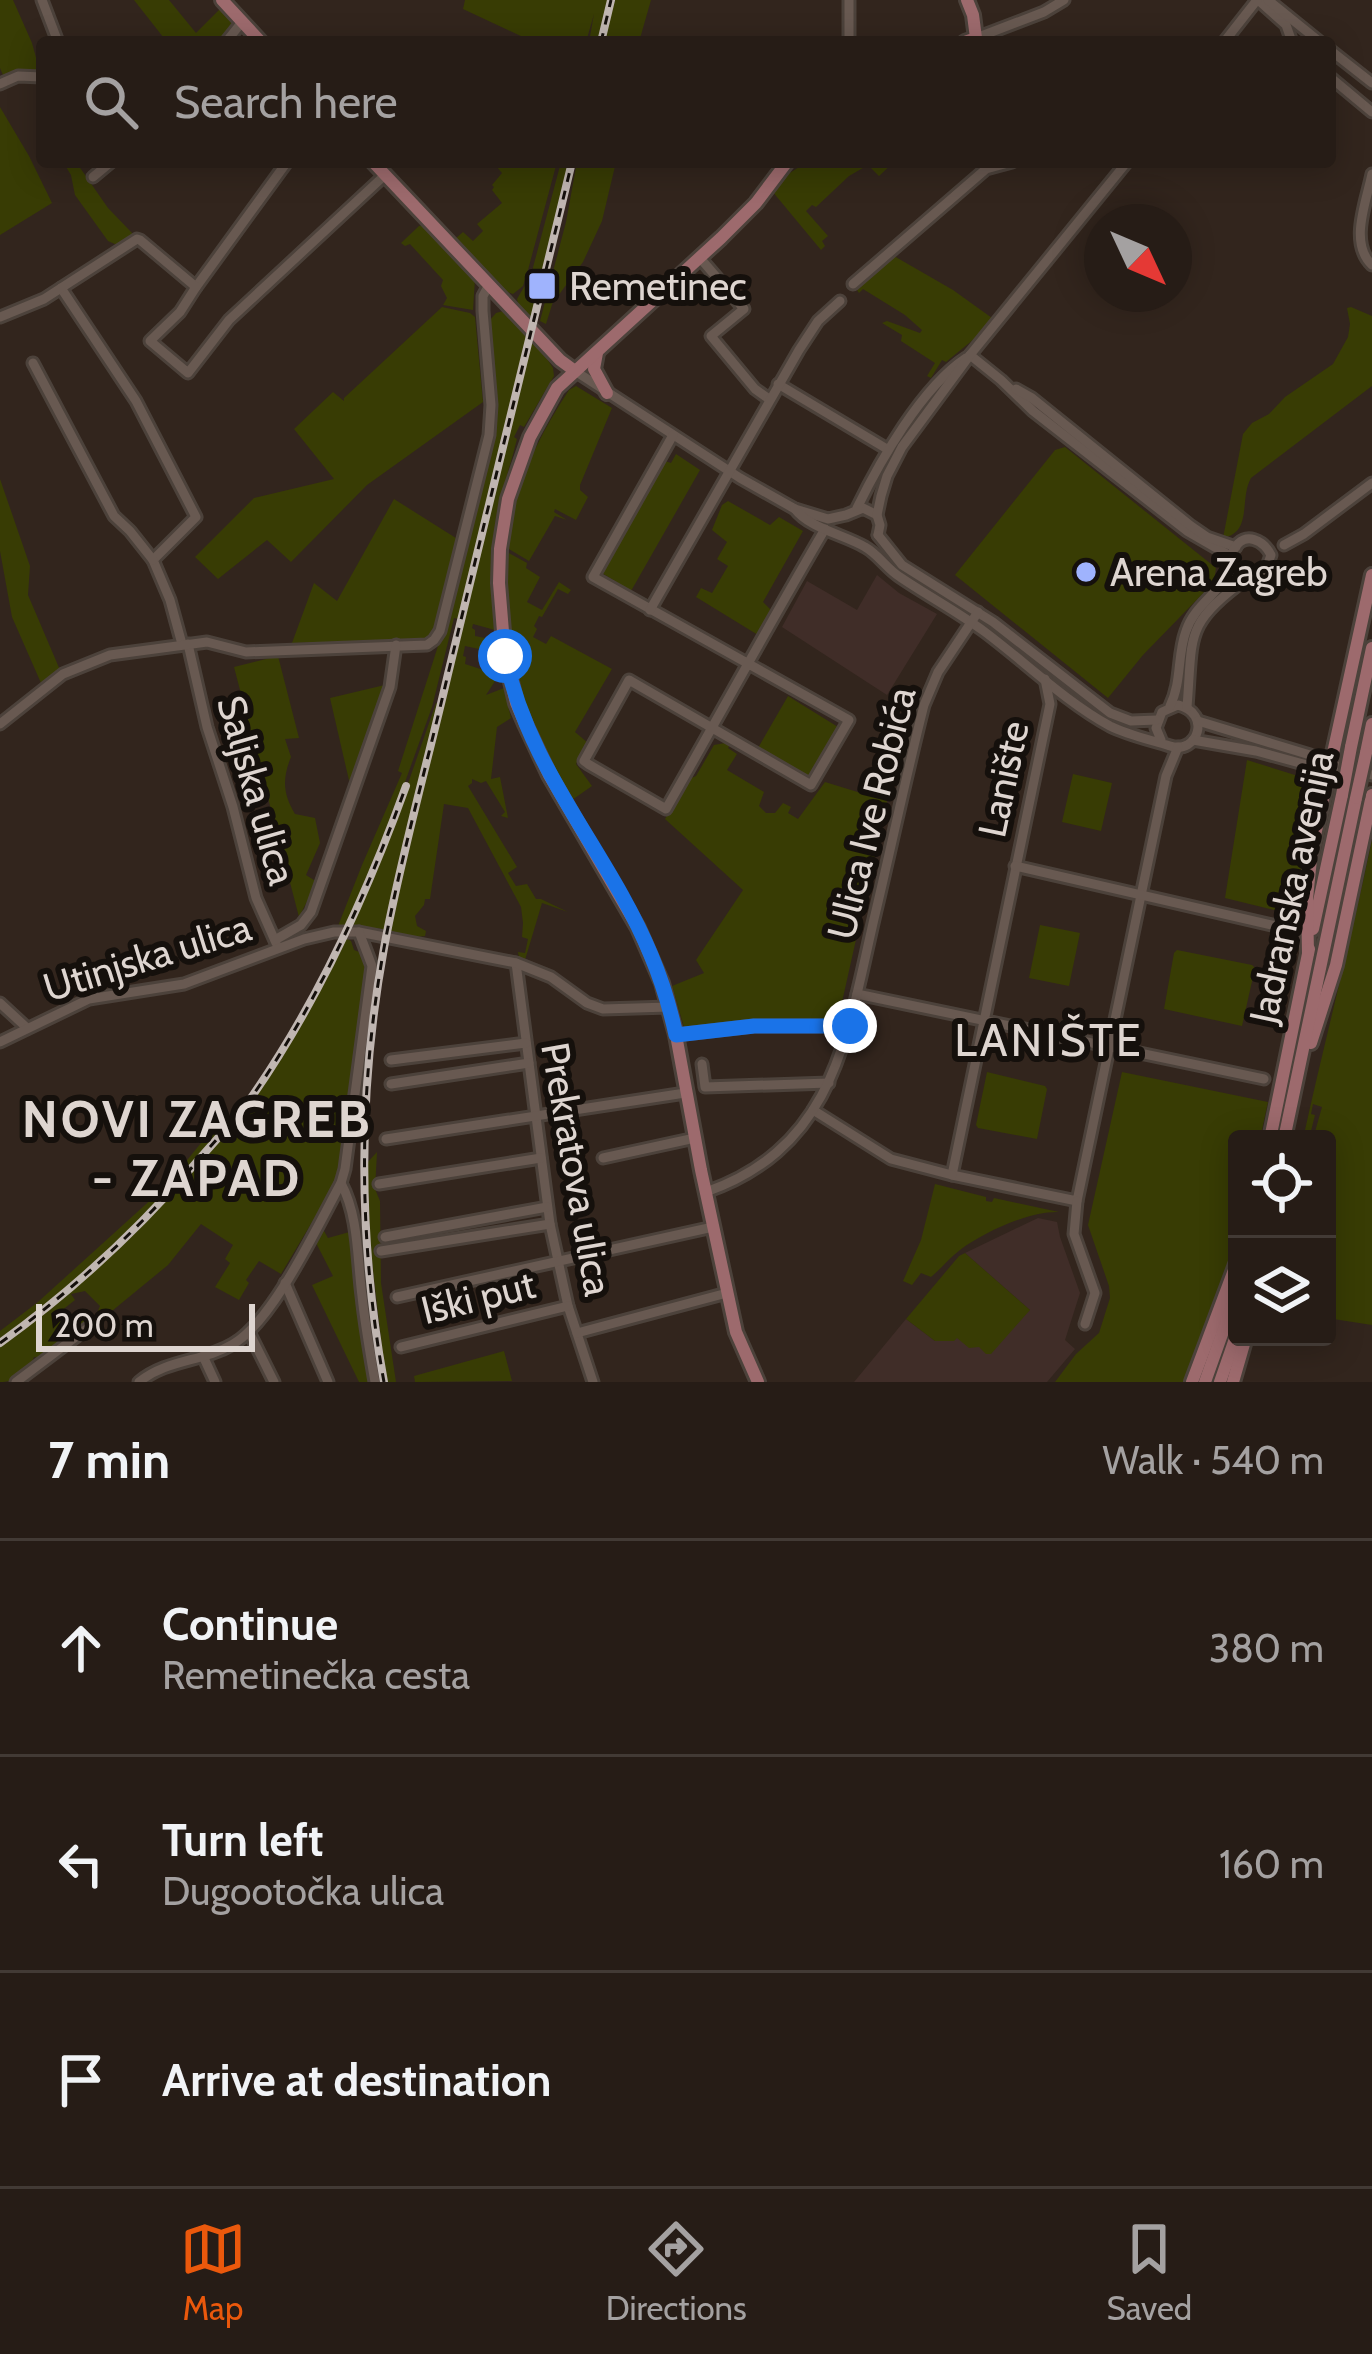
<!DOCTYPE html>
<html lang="en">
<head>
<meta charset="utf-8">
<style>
  :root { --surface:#261c16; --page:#2e251f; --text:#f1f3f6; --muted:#a4a1a1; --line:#423a35; --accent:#ea580c }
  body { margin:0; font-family:Cabin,sans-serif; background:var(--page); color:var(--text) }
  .controls { position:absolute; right:36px; bottom:36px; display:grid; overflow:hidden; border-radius:12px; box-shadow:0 6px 30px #0003 }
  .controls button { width:108px; height:108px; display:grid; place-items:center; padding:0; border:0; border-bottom:3px solid var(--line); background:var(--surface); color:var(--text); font:60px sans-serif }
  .compass { position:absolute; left:1084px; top:204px; width:108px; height:108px; border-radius:50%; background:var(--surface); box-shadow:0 6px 30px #0003; rotate:134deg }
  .scale { position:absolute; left:36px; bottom:30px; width:219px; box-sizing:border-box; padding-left:12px; border:6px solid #ded5d0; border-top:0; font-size:33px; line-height:42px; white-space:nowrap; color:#ded5d0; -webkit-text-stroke:9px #15100c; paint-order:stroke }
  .stop { position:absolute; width:36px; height:36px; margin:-27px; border:9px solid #1a73e8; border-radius:50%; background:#fff }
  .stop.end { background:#1a73e8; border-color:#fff; box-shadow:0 3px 12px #0008 }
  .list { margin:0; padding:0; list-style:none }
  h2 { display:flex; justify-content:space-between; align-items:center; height:156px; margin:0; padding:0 48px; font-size:51px }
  h2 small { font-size:39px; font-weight:400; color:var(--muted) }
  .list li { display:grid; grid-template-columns:78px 1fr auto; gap:36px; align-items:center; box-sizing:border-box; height:216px; padding:0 48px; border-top:3px solid var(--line) }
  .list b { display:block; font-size:45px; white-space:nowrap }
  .list p { margin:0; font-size:39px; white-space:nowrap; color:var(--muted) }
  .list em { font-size:39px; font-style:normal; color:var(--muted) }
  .icon { flex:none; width:66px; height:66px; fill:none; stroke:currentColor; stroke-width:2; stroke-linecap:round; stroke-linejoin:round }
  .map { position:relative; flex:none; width:1372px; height:1382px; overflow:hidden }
  .search { position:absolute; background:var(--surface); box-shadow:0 6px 30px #0003; left:36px; right:36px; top:36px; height:132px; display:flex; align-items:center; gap:30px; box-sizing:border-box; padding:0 42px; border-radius:12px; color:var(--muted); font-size:45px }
  .sheet { height:804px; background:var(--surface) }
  nav { display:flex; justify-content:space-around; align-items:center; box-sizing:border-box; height:168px; border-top:3px solid var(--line); background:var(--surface); font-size:33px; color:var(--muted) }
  nav a { display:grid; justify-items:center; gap:6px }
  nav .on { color:var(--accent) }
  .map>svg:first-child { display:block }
  .education { fill:#402d28 }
  .green { fill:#383c04 }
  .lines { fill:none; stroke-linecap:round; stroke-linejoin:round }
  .minor-casing { stroke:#4c423b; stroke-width:15 }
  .major-casing { stroke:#4c423b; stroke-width:18 }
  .minor { stroke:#685951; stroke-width:9 }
  .major { stroke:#9d6a6d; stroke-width:12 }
  .rail-casing { stroke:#c0b6b1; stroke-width:8 }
  .rail { stroke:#15100c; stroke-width:3; stroke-dasharray:9; stroke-linecap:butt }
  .major-bridge-casing { stroke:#4c423b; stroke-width:18; stroke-linecap:butt }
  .major-bridge { stroke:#9d6a6d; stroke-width:12 }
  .route { stroke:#1a73e8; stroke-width:15 }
  .poi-dot { fill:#9fb3fd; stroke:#15100c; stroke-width:4.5 }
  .labels { text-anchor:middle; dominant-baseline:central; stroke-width:12; stroke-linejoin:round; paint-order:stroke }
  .poi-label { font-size:39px; fill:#ded5d0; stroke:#15100c; text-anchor:start }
  .street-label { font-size:39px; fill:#ded5d0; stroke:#15100c }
  .quarter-label { font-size:45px; letter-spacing:3px; fill:#ded5d0; stroke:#15100c }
  .district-label { font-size:51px; font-weight:bold; letter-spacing:3px; fill:#ded5d0; stroke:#15100c }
</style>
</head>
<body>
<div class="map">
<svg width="1372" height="1382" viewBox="0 0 1372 1382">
  <rect width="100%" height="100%" fill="#32251d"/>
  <g class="education">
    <path d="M877 575 899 593 937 614 887 695 782 627 807 581 857 610Z"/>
    <path d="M1038 1218 1057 1222 1060 1237 1080 1293 1065 1340 1075 1349 1047 1382H854L906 1319 935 1341 957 1338 1030 1310 965 1253Z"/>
  </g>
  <g class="green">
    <path d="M0 0H13L32 43 40 72H28L5 80 0 68Z"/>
    <path d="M134 0H169L196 33 222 7 236 24 222 42H167Z"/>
    <path d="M465 0H611L601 42H589L594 14 586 42H543L523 37 463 9Z"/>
    <path d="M615 0H651L639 42H604Z"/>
    <path d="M0 107 29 156 52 203 0 235Z"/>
    <path d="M63 162H76L108 208 134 235 117 245 108 241 75 195 71 175Z"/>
    <path d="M500 162H557L528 270 523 286 513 294 504 291 455 239 463 232 473 241 483 231 477 224 502 203 492 190 494 187 492 185 502 173 496 166Z"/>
    <path d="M561 162H572L531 320 519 307 517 299 531 275Z"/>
    <path d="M577 162H616L602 221 583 262 558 296 555 295 546 324 540 321 566 222Z"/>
    <path d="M807 162H894L879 176 868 165 849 176 816 207 812 205 806 211 828 236 822 241 825 246 821 250 772 191 782 178Z"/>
    <path d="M425 225 475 279 473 310 443 305 447 298 441 286 443 280 410 244 405 246 401 243 419 226Z"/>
    <path d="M894 256 953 290 992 318 974 339 946 362 942 360 931 378 927 376 935 363 901 341 902 335 882 323 887 321 920 333 922 330 905 315 863 289 859 293 857 290Z"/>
    <path d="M442 307 470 313 475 317 483 402 367 485 291 562 267 540 218 579 195 557 254 498 334 479 294 429 333 392 344 401V398Z"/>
    <path d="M1351 307 1372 316V386L1251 478C1239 499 1253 532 1223 538L1243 434 1252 423 1269 414 1285 397 1333 364 1348 337 1350 324 1347 308Z"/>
    <path d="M503 311 529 333 459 619 454 618 432 707 381 849 348 926H338L362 865 402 773 398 771 454 596 494 422 490 320 496 313Z"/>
    <path d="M532 336 553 368 554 376 524 427 520 425 514 437 517 439C511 464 502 489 497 514 489 552 492 592 495 630L473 624 472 628 475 630V636L495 640 498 668 478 658 479 649 465 646 463 656 466 657 465 664 499 675 486 695 504 688 511 718 497 727 491 779 500 777 508 818 501 816 505 812 486 781 481 783 472 779V783L468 786 517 867 508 873 516 886 527 884 536 899H541L568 912 542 903 525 960 519 958 518 952 525 953 528 939 522 937 523 923 521 907 468 808 444 804 430 899H425L424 905 415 916 417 926 426 931 425 936 417 937 391 931 410 841Z"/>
    <path d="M576 386 612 408 580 485V490L588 497 576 520 555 509 554 512 567 520 555 516 529 561 507 548C512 489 537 439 569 390Z"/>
    <path d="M1065 447 1216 568 1214 582 1143 655 1108 698 955 575 1055 450Z"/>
    <path d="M676 454 700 470 631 591 597 570 665 461 671 463Z"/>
    <path d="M0 479 30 566 28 595 60 670 41 683 12 617 0 551Z"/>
    <path d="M394 499 459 540 436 630 426 639 292 643 314 583 337 601Z"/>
    <path d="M728 501 770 525 779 517 803 531 763 602 772 611 758 635 696 597 701 588 712 593 728 566 717 559 727 542 712 530 722 505Z"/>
    <path d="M507 552 527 563 526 568 540 577 527 602 542 610 559 582 571 590 568 594 558 589 542 617 539 616 534 626 537 629 533 637 546 644 551 636 612 669 575 732 588 743 576 764 592 786 572 800C523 716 502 651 507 552Z"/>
    <path d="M278 656 299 738 285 739 291 757C282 779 283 794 295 814L315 818 320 843 306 875 317 882 299 917 234 667Z"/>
    <path d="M389 684 351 789 330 698Z"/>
    <path d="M788 696 838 727 809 777 758 748Z"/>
    <path d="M436 703H439L395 880 385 931 378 928 376 930 352 925 389 838Z"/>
    <path d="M725 743 730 745 728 748 737 754 727 770 764 792 759 806 766 813H775L783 803 791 807 788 813 798 819 825 782 887 801 838 1020 684 1027 672 986 704 973 696 960 743 890 665 819 687 780 696 776 714 745Z"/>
    <path d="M1247 760 1311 780 1316 789 1307 824 1295 915 1225 898Z"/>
    <path d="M1073 774 1112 783 1101 831 1062 822Z"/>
    <path d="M1372 840V1325L1327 1318V1139H1313L1322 1107 1313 1104 1311 1114 1315 1115 1309 1139H1303C1325 1039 1351 941 1372 840Z"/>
    <path d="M1040 925 1080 933 1069 986 1029 978Z"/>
    <path d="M346 938 351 941 354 950 362 953 368 959 369 977 339 1177 281 1274 259 1261 246 1280 249 1283 239 1300 215 1287 230 1263 225 1259 233 1245 201 1224 168 1265 101 1320 96 1315 100 1306 85 1291 71 1294 75 1300 56 1315 67 1329 86 1315 92 1322 45 1359 34 1357C27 1373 18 1382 0 1382V1345L73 1288 131 1236 226 1132 273 1068Z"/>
    <path d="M1177 950 1252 965 1255 968 1242 1026 1164 1009 1174 953Z"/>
    <path d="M987 1072 1045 1086 1047 1089 1037 1139 978 1128 976 1125Z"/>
    <path d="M1122 1072 1268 1102 1260 1139H1237V1244L1192 1372 1185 1382H1055L1076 1354 1099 1333 1110 1298 1109 1286 1088 1225Z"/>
    <path d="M210 1132H221L129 1232 66 1290 0 1341V1331L38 1302 166 1186Z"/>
    <path d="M377 1152 375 1189 380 1201 381 1283 396 1382H388L384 1364 370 1244 367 1163Z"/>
    <path d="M935 1184 986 1197V1201L992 1202 994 1198 1059 1212C1029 1211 984 1232 960 1250 949 1258 941 1269 931 1277L921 1273 912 1285 903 1281 921 1240Z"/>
    <path d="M320 1224 328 1238 353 1231 372 1382H359L312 1285 333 1276 313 1237Z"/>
    <path d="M965 1253 1030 1310 991 1354H986L979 1347 969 1348 957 1338 954 1341H935L906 1319 959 1256Z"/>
    <path d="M504 1351 512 1381 415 1382 414 1376Z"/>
  </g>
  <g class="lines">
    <g class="minor-casing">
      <g id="minor">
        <path d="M42 0 58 42"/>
        <path d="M1258 0 1286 25 1292 42"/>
        <path d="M1268 0 1320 42"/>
        <path d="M976 38 1044 12 1064 0"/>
        <path d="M226 42 242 22"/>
        <path d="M849 42V0"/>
        <path d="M1224 42 1257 0"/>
        <path d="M1330 50 1372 83"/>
        <path d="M1330 77 1372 112"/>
        <path d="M0 84 18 76 42 77"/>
        <path d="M1372 174C1366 203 1349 243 1372 265"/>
        <path d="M93 177 111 162"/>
        <path d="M700 258 744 309 711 336 755 389 769 399"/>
        <path d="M853 284 986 169 1012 162"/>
        <path d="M196 287 287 162"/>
        <path d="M61 288 136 401 196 517 153 560 170 600 182 644"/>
        <path d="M0 317 44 299 137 239 140 240 196 287 180 312 150 341 188 373 229 320 385 175"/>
        <path d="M970 355 1001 380 1033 411 1187 531 1232 557"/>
        <path d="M33 363 114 516 130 531 153 560"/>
        <path d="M575 371 740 478 795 509 828 519 846 515 863 508 877 515"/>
        <path d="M778 384 887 449"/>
        <path d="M1016 389 1032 398 1191 526 1207 537 1236 547"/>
        <path d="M673 435 593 577 849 720 811 785 629 680 584 761 588 764 666 809C719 716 771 621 825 529"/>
        <path d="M857 508C880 461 922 387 966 358"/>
        <path d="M795 509C809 528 845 535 865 547 878 554 887 569 900 577 928 596 958 612 985 632 1025 662 1066 702 1110 726 1128 735 1151 740 1170 746 1198 755 1212 713 1178 705L1162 712 1156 728 1161 740"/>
        <path d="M878 535 880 525 877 515 881 496 887 476 902 447 970 355 1127 162"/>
        <path d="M878 535 902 565 993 622 1110 713 1131 721 1157 720"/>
        <path d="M1284 545 1304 534 1372 483"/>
        <path d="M650 610 799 350 818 321 840 301"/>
        <path d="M188 644 207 727 233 807 256 898 276 943"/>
        <path d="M1045 679 1050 704 952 1175 1077 1201 1166 776 1178 747"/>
        <path d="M1170 706C1182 682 1177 655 1186 631 1194 607 1214 597 1226 577 1231 568 1230 558 1234 549 1245 530 1264 541 1271 555L1265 572 1254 578 1242 576 1232 561"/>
        <path d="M1187 707C1193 633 1184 625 1247 578"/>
        <path d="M1198 721 1310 755 1332 765 1372 775"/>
        <path d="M0 724 63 674 110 655 207 642 246 652 427 645 434 640 440 631 489 435 491 405 483 311V296L489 285"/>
        <path d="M1193 740 1256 751 1318 768 1332 765"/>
        <path d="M1015 866 1285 928"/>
        <path d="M275 940 301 925 311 912 390 687 396 645"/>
        <path d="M516 963 550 1224 568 1306 593 1382"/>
        <path d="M857 994 1264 1079"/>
        <path d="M0 1003 27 1028"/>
        <path d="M676 1035 754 1026H850"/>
        <path d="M0 1042 89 999 184 984 304 939 334 932H359L516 963 551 977 587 1003 603 1009 669 1007"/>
        <path d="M391 1060 526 1043"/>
        <path d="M702 1064 705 1087 829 1083"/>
        <path d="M391 1084 529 1063"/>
        <path d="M813 1110 891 1159 952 1175"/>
        <path d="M386 1139 685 1093"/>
        <path d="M603 1158 695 1138"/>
        <path d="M341 1183C359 1217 357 1258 362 1296 365 1325 370 1353 375 1382"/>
        <path d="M379 1184 541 1158"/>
        <path d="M706 1192C835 1147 847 1035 874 919 891 848 906 776 924 705L938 672 978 612"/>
        <path d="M1077 1201 1074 1234 1095 1293 1085 1324"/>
        <path d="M385 1237 547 1207"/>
        <path d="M381 1251 550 1224"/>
        <path d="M285 1283 328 1382"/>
        <path d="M397 1297 713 1227"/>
        <path d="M249 1332 274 1382"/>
        <path d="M577 1333 727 1293"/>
        <path d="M401 1347 568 1306"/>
        <path d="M203 1356 215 1382"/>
        <path d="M16 1382 93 1324"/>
        <path d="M139 1382C167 1359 203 1362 233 1344 273 1321 318 1225 341 1183L345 1169 372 966 359 932"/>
      </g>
    </g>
    <g class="major-casing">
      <g id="major">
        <path d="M222 0 261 42"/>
        <path d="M965 42 976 38 973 15 967 0"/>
        <path d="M373 162 560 360 575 371"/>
        <path d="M597 353 594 369 607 393"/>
        <path d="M1351 747 1372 648"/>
        <path d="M1366 753 1372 724"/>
        <path d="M1313 929 1342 795"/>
        <path d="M1308 953 1307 899 1312 849 1372 575"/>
        <path d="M1311 1043 1336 965 1372 795"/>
        <path d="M1270 1139 1309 949"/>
        <path d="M1284 1139 1356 798"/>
        <path d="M758 1382 736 1332 701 1170 676 1035 662 983 638 928 549 775 525 724 516 703 505 656 499 583 500 549 508 499 530 437 557 388 721 238 756 203 787 162"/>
        <path d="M1192 1382 1237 1262"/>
        <path d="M1205 1382 1237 1292"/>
        <path d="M1220 1382 1237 1333"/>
        <path d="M1233 1382 1246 1337"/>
      </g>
    </g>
    <use href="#minor" class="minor"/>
    <use href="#major" class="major"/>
    <g class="rail-casing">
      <g id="rail">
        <path d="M601 42 611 0"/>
        <path d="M0 1343C72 1291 136 1232 194 1165 214 1142 235 1120 253 1095 319 1000 367 894 406 786"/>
        <path d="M384 1382C358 1239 358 1091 384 948 401 856 427 765 448 674 489 503 531 333 572 162"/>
      </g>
    </g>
    <use href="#rail" class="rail"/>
    <g class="major-bridge-casing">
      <g id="major-bridge">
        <path d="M1342 795 1351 747"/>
        <path d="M1356 798 1366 753"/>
      </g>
    </g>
    <use href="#major-bridge" class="major-bridge"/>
  </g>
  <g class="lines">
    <path class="route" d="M505 656C530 774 607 849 651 955 662 981 670 1008 676 1035L754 1026H850"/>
  </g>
  <g class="poi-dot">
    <rect x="527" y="271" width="30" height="30" rx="6"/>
    <circle cx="1086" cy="572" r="12"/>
  </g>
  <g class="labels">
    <g class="poi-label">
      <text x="569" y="286">Remetinec</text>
      <text x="1110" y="572">Arena Zagreb</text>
    </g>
    <g class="street-label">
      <text transform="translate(1003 779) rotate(-78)">Lanište</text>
      <text transform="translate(257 790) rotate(74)">Saljska ulica</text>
      <text transform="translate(871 813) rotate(-76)">Ulica Ive Robića</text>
      <text transform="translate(1291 887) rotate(-78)">Jadranska avenija</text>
      <text transform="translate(147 957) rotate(-17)">Utinjska ulica</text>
      <text transform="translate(577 1169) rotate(80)">Prekratova ulica</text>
      <text transform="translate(478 1297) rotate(-14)">Iški put</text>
    </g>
    <g class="quarter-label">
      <text x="1049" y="1040">LANIŠTE</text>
    </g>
    <g class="district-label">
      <text x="197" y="1119">NOVI ZAGREB<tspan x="197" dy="59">- ZAPAD</tspan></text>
    </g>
  </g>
</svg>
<div class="controls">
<button><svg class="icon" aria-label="locate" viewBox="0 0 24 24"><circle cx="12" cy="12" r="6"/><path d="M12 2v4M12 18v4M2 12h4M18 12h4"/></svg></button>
<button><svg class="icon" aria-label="layers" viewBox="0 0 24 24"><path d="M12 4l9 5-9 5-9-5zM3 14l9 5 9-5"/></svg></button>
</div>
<svg class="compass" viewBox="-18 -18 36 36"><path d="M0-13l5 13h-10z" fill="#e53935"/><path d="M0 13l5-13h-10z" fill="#a4a1a1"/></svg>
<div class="scale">200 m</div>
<div class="stop" style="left:505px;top:656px"></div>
<div class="stop end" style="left:850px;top:1026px"></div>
<div class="search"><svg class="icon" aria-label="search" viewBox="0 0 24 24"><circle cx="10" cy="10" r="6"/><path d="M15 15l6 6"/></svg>Search here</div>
</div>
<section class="sheet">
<h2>7 min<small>Walk · 540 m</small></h2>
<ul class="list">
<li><svg class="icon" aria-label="ahead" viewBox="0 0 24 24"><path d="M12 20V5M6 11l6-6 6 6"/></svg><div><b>Continue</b><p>Remetinečka cesta</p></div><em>380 m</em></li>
<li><svg class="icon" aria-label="left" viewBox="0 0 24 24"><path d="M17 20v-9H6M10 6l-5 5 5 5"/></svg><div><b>Turn left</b><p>Dugootočka ulica</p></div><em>160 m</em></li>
<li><svg class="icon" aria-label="arrive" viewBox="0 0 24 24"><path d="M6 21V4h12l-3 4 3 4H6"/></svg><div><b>Arrive at destination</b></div></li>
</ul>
</section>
<nav>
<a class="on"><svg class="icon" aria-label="map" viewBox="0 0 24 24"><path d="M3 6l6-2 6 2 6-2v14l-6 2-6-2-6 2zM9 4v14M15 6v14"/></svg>Map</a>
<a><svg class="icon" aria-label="directions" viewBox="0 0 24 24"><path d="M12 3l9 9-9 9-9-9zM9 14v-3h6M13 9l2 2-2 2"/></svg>Directions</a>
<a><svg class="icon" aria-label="saved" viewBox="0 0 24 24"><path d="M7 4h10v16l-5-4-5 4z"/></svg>Saved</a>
</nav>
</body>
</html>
